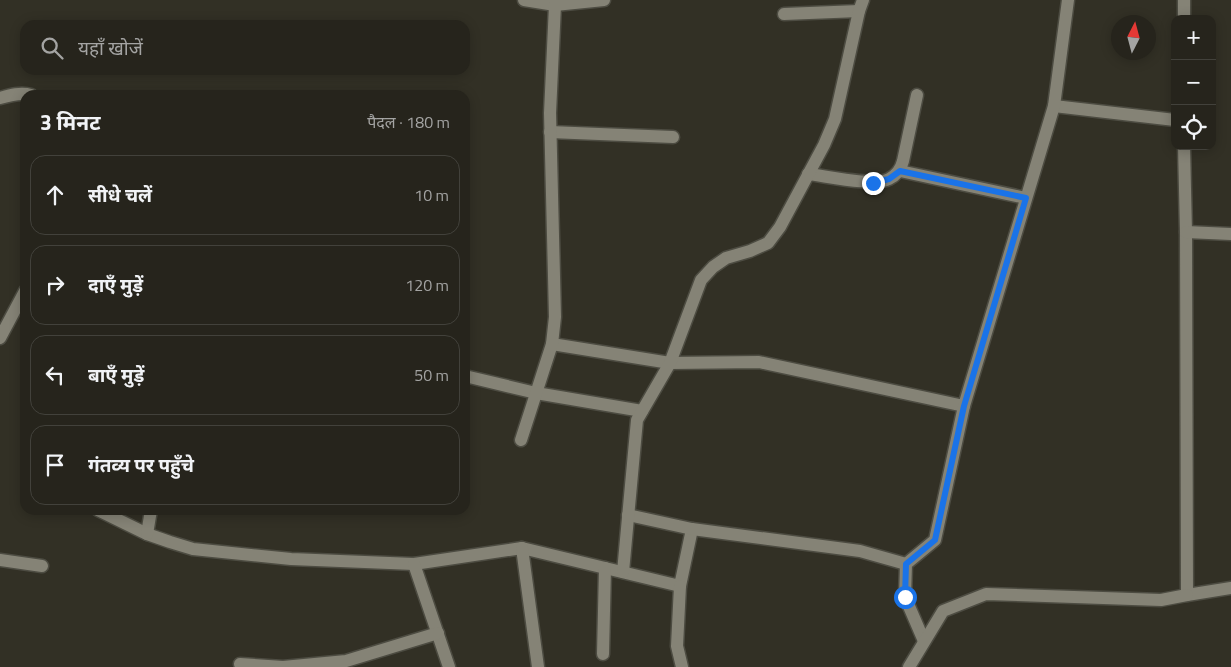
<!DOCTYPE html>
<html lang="hi">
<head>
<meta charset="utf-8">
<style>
  :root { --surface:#26241c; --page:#323029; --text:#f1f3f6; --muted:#a4a4a3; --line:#42413b }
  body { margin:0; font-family:"Titillium Web","Noto Sans Devanagari",sans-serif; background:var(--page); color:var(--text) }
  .controls { position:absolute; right:15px; top:15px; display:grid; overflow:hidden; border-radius:10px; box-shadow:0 2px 12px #0003 }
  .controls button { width:45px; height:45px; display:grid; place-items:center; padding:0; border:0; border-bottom:1px solid var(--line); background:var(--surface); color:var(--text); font:25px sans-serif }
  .compass { position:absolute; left:1111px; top:15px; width:45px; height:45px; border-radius:50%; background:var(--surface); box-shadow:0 2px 12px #0003; rotate:6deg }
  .stop { position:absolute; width:15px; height:15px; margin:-11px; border:4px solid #1a73e8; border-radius:50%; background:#fff }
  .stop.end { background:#1a73e8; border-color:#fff; box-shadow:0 1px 5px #0008 }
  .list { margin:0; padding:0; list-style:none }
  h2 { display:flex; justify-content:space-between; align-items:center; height:65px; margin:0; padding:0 20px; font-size:21px }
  h2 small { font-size:16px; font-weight:400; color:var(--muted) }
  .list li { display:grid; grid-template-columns:32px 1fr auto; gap:15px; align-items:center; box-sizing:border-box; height:80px; margin:0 10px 10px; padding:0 10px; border:1px solid var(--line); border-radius:15px }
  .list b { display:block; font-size:19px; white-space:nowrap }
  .list em { font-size:16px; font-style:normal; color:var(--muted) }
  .icon { flex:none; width:28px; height:28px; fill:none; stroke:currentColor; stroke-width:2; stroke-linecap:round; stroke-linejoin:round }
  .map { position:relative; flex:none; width:1231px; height:667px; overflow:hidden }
  .search { position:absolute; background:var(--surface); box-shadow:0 2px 12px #0003; left:20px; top:20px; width:450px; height:55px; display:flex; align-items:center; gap:12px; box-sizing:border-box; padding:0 18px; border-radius:15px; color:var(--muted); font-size:19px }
  .panel { position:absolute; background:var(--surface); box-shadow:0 2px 12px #0003; left:20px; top:90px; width:450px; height:425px; border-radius:15px }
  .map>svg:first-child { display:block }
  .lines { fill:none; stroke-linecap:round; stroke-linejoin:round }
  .minor-casing { stroke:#4d4c42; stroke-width:15 }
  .minor { stroke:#858376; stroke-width:12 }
  .route { stroke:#1a73e8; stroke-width:6 }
</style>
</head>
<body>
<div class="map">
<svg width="1231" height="667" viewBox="0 0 1231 667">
  <rect width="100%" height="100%" fill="#323025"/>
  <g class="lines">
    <g class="minor-casing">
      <g id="minor">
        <path d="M524 0 555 5"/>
        <path d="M784 14 859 11"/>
        <path d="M1184 19V0"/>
        <path d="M0 98C10 95 21 92 31 95"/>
        <path d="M1054 106 1175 120"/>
        <path d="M550 132 673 137"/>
        <path d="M1184 146 1186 232 1187 595 1231 588"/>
        <path d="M900 171 1026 198"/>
        <path d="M808 174C826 176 874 187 889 179 897 175 901 169 903 161L917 95"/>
        <path d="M1186 232 1231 234"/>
        <path d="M0 338 25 291"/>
        <path d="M552 344 670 363 759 362 964 406 1054 106 1068 0"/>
        <path d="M465 376 536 393 642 411"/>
        <path d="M521 440 552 344 555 317 550 113 555 5 604 0"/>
        <path d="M98 510 147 534 170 542 193 549 291 559 414 564 522 548 680 586 692 529"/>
        <path d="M628 515 692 529 860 551 906 564"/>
        <path d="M147 534 151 510"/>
        <path d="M522 548 538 667"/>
        <path d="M0 560 42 566"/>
        <path d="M414 564 449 667"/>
        <path d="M623 572 637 420 670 363 701 280 713 267 726 258 750 251 768 243 780 227 824 145 835 119 859 11 863 0"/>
        <path d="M680 586 677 646 682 667"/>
        <path d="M924 641 905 597 906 564 935 540 964 406"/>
        <path d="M603 654 605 568"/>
        <path d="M240 664 283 667 346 661 438 633"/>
        <path d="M909 667 943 611 986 594 1161 600 1187 595"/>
      </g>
    </g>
    <use href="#minor" class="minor"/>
  </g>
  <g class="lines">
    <path class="route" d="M873 183 889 179 900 171 1026 198 964 406 935 540 906 564 905 597"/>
  </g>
</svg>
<div class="controls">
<button>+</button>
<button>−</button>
<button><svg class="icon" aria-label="locate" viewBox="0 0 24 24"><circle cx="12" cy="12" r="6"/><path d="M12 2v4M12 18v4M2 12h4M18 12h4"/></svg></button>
</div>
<svg class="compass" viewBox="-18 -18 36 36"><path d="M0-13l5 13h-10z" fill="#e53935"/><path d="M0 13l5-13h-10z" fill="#a4a4a3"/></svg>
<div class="stop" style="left:905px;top:597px"></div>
<div class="stop end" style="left:873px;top:183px"></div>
<div class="search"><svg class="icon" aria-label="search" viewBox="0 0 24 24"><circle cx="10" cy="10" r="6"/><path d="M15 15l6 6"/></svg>यहाँ खोजें</div>
<section class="panel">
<h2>3 मिनट<small>पैदल · 180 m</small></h2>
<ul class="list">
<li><svg class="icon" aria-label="ahead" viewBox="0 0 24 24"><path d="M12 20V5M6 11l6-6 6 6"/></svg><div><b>सीधे चलें</b></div><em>10 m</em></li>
<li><svg class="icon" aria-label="right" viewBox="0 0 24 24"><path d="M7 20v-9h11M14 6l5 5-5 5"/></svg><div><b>दाएँ मुड़ें</b></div><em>120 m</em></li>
<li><svg class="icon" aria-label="left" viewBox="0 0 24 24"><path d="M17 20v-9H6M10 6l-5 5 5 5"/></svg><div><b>बाएँ मुड़ें</b></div><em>50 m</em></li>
<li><svg class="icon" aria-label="arrive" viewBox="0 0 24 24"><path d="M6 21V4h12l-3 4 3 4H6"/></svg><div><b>गंतव्य पर पहुँचे</b></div></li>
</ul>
</section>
</div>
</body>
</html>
